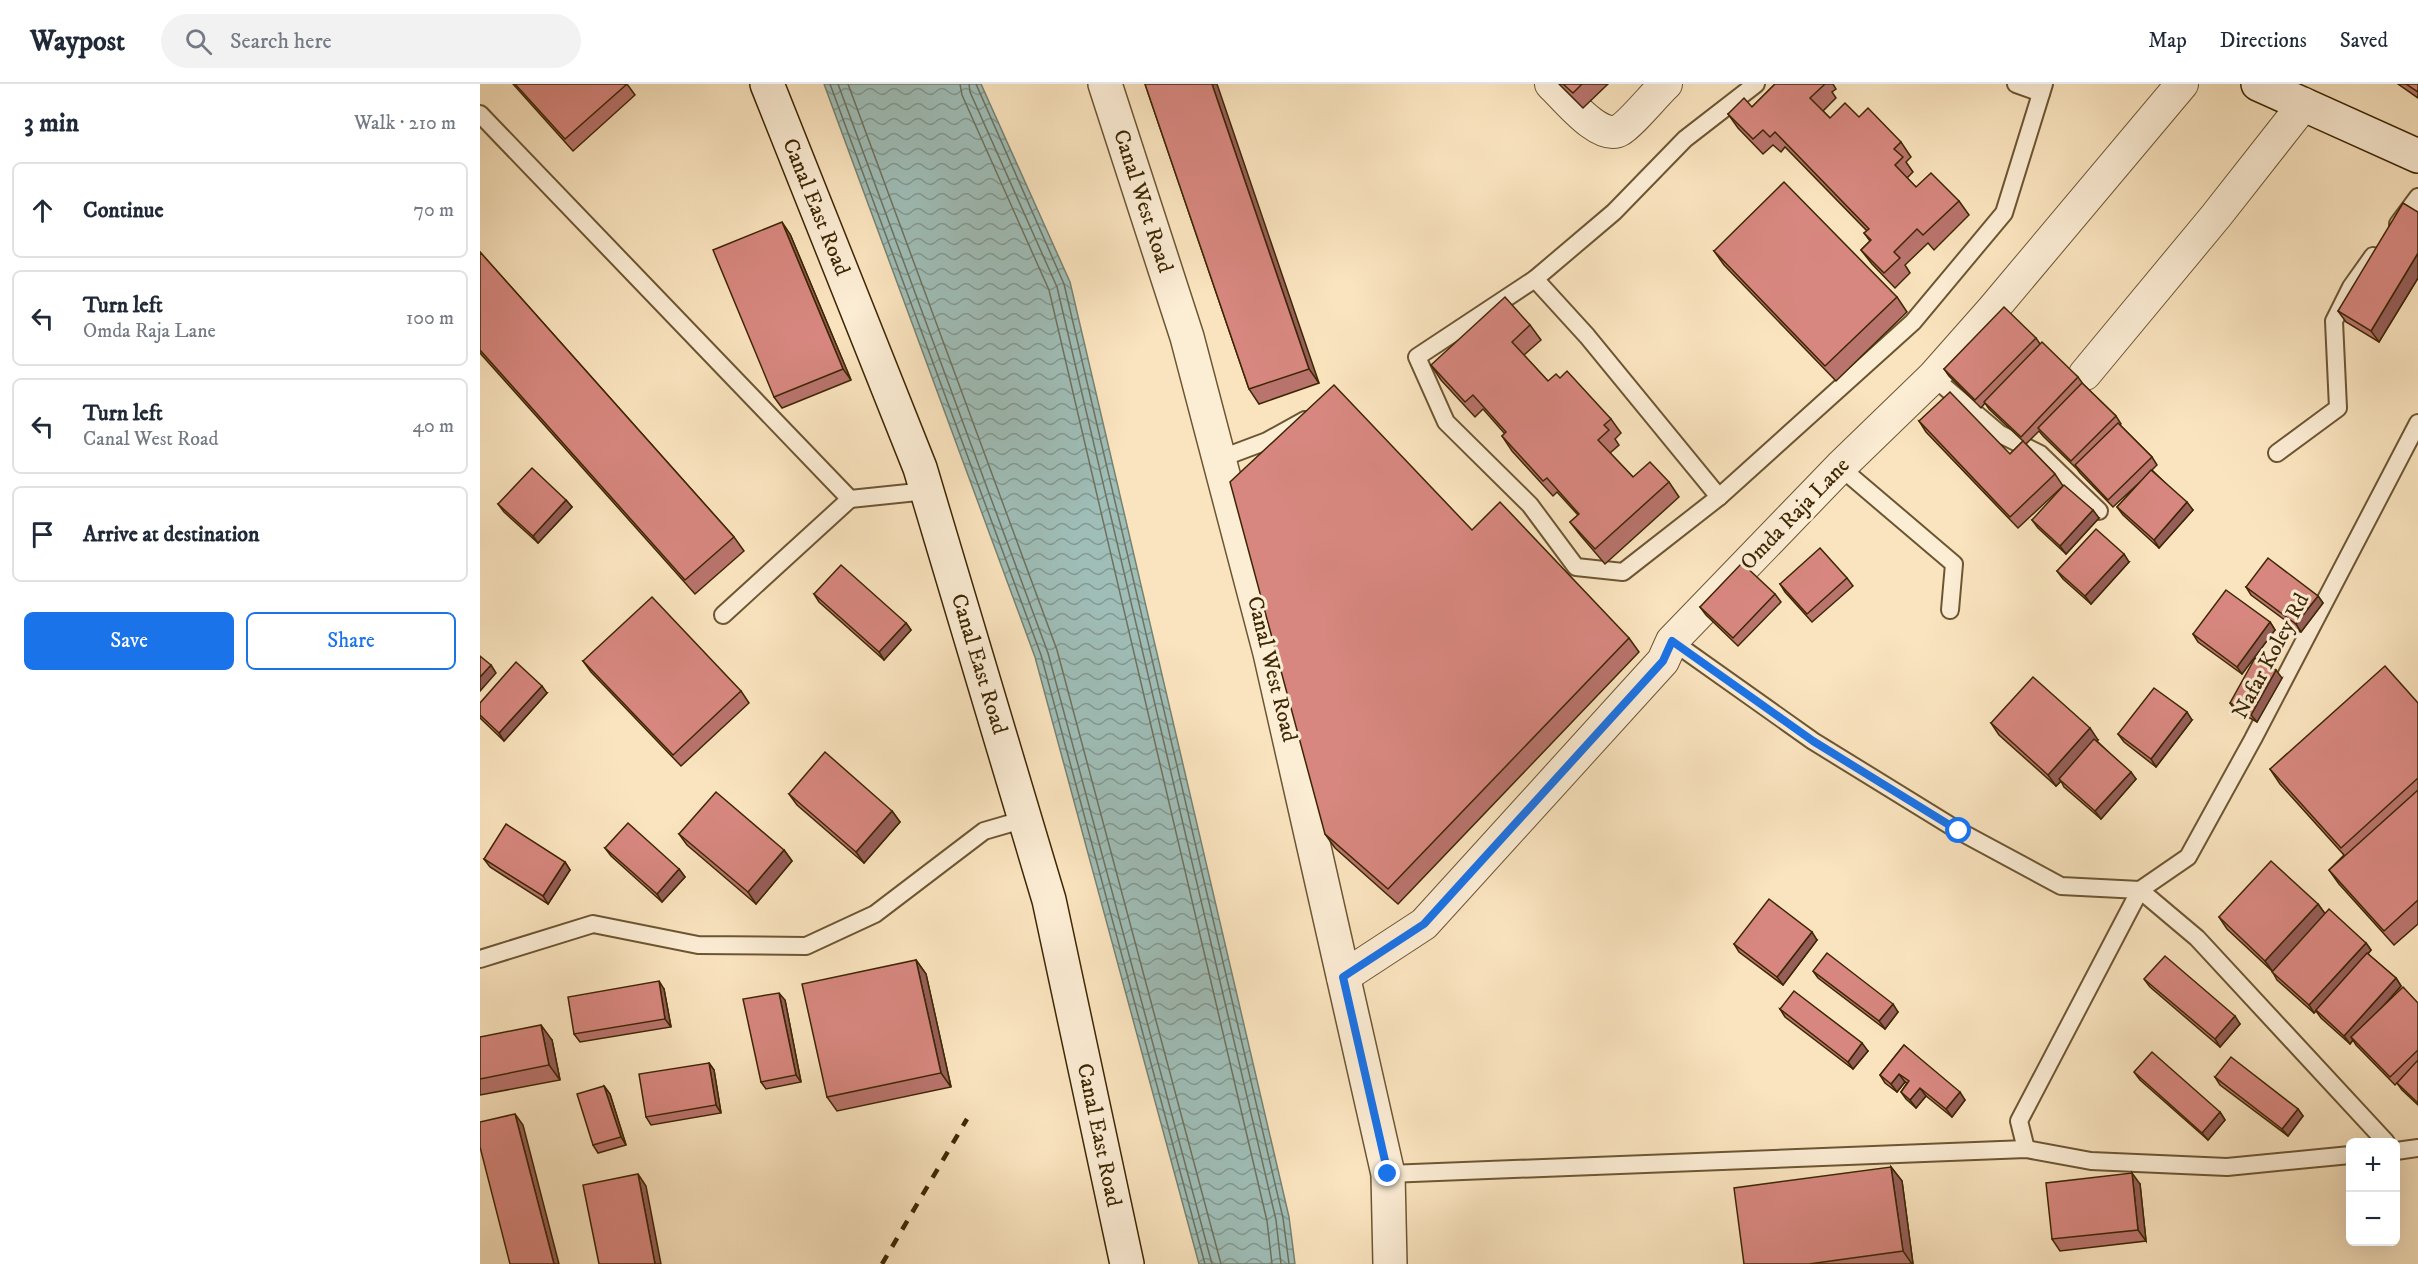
<!DOCTYPE html>
<html lang="en">
<head>
<meta charset="utf-8">
<style>
  :root { --surface:#fff; --page:#f2f2f3; --text:#1f2937; --muted:#747a83; --line:#e0e1e3; --accent:#1a73e8 }
  body { margin:0; font-family:"IM FELL DW Pica",serif; background:var(--page); color:var(--text) }
  .controls { position:absolute; right:18px; bottom:18px; display:grid; overflow:hidden; border-radius:9px; box-shadow:0 6px 24px #0002 }
  .controls button { width:54px; height:54px; display:grid; place-items:center; padding:0; border:0; border-bottom:2px solid var(--line); background:var(--surface); color:var(--text); font:30px sans-serif }
  .stop { position:absolute; width:18px; height:18px; margin:-14px; border:4px solid #1a73e8; border-radius:50%; background:#fff }
  .stop.end { background:#1a73e8; border-color:#fff; box-shadow:0 2px 6px #0008 }
  .list { margin:0; padding:0; list-style:none }
  h2 { display:flex; justify-content:space-between; align-items:center; height:78px; margin:0; padding:0 24px; font-size:26px }
  h2 small { font-size:20px; font-weight:400; color:var(--muted) }
  .list li { display:grid; grid-template-columns:39px 1fr auto; gap:18px; align-items:center; box-sizing:border-box; height:96px; margin:0 12px 12px; padding:0 12px; border:2px solid var(--line); border-radius:9px }
  .list b { display:block; font-size:22px; white-space:nowrap }
  .list p { margin:0; font-size:20px; white-space:nowrap; color:var(--muted) }
  .list em { font-size:20px; font-style:normal; color:var(--muted) }
  .actions { display:flex; gap:12px; padding:18px 24px }
  .actions a { flex:1; padding:14px 0; border:2px solid var(--accent); border-radius:9px; text-align:center; font-size:21px; color:var(--accent) }
  .actions .main { background:var(--accent); color:#fff }
  .icon { flex:none; width:33px; height:33px; fill:none; stroke:currentColor; stroke-width:2; stroke-linecap:round; stroke-linejoin:round }
  .map { position:relative; flex:none; width:1938px; height:1180px; overflow:hidden }
  header { display:flex; align-items:center; gap:36px; box-sizing:border-box; height:84px; padding:0 30px; background:var(--surface); border-bottom:2px solid var(--line) }
  header strong { font-size:28px }
  nav { display:flex; gap:33px; margin-inline-start:auto; font-size:21px }
  .search { width:420px; height:54px; background:var(--page); display:flex; align-items:center; gap:15px; box-sizing:border-box; padding:0 21px; border-radius:33px; color:var(--muted); font-size:22px }
  main { display:flex }
  aside { flex:1; background:var(--surface) }
  .map>svg:first-child { display:block }
  .water { fill:url(#water-waves); stroke:#788270; stroke-width:1.5 }
  .lines { fill:none; stroke-linecap:round; stroke-linejoin:round }
  .shore { stroke:#6e725e; stroke-width:1.5 }
  .service-casing { stroke:#6c5632; stroke-width:20 }
  .minor-casing { stroke:#6c5632; stroke-width:34 }
  .tertiary-casing { stroke:#6c5632; stroke-width:36 }
  .secondary-casing { stroke:#3d2703; stroke-width:36 }
  .service { stroke:#fcedd5; stroke-width:16 }
  .minor { stroke:#fcedd5; stroke-width:32 }
  .tertiary { stroke:#fcedd5; stroke-width:33 }
  .secondary { stroke:#fcedd5; stroke-width:33 }
  .rail { stroke:#3d2703; stroke-width:4.5; stroke-dasharray:10 10; stroke-linecap:butt }
  .wall { fill:#b9746d; stroke:#3d2703; stroke-width:1.5 }
  .shaded-wall { fill:#965e59; stroke:#3d2703; stroke-width:1.5 }
  .building { fill:#d7877f; stroke:#3d2703; stroke-width:1.5 }
  .route { stroke:#1a73e8; stroke-width:8 }
  .labels { text-anchor:middle; dominant-baseline:central; stroke-width:6; stroke-linejoin:round; paint-order:stroke }
  .street-label { font-size:22px; fill:#3d2703; stroke:#fcedd5 }
</style>
</head>
<body>
<header>
<strong>Waypost</strong>
<div class="search"><svg class="icon" aria-label="search" viewBox="0 0 24 24"><circle cx="10" cy="10" r="6"/><path d="M15 15l6 6"/></svg>Search here</div>
<nav><a>Map</a><a>Directions</a><a>Saved</a></nav>
</header>
<main>
<aside>
<h2>3 min<small>Walk · 210 m</small></h2>
<ul class="list">
<li><svg class="icon" aria-label="ahead" viewBox="0 0 24 24"><path d="M12 20V5M6 11l6-6 6 6"/></svg><div><b>Continue</b></div><em>70 m</em></li>
<li><svg class="icon" aria-label="left" viewBox="0 0 24 24"><path d="M17 20v-9H6M10 6l-5 5 5 5"/></svg><div><b>Turn left</b><p>Omda Raja Lane</p></div><em>100 m</em></li>
<li><svg class="icon" aria-label="left" viewBox="0 0 24 24"><path d="M17 20v-9H6M10 6l-5 5 5 5"/></svg><div><b>Turn left</b><p>Canal West Road</p></div><em>40 m</em></li>
<li><svg class="icon" aria-label="arrive" viewBox="0 0 24 24"><path d="M6 21V4h12l-3 4 3 4H6"/></svg><div><b>Arrive at destination</b></div></li>
</ul>
<div class="actions"><a class="main">Save</a><a>Share</a></div>
</aside>
<div class="map">
<svg width="1938" height="1180" viewBox="0 0 1938 1180">
  <defs>
    <pattern id="water-waves" width="16" height="10" patternUnits="userSpaceOnUse" patternTransform="scale(1.5)"><rect width="16" height="10" fill="#9fbeb8"/><path d="M0 5q4-4 8 0t8 0" fill="none" stroke="#839a93"/></pattern>
  </defs>
  <rect width="100%" height="100%" fill="#fae4bf"/>
  <filter id="stains"><feTurbulence type="fractalNoise" baseFrequency=".00333" numOctaves="4"/><feColorMatrix values="0 0 0 0 .2 0 0 0 0 .09 0 0 0 0 .02 0 0 0 .5 -.17"/></filter>
  <radialGradient id="worn" r=".72"><stop offset=".6" stop-color="#630" stop-opacity="0"/><stop offset="1" stop-color="#630" stop-opacity=".3"/></radialGradient>
  <path class="water" d="M344 0H501L590 198 809 1133 815 1180H719L555 573Z"/>
  <g class="lines">
    <g class="shore">
      <path d="M350 0 561 571 725 1180"/>
      <path d="M358 0 568 569 732 1180"/>
      <path d="M368 0 577 566 741 1180"/>
      <path d="M480 0 482 11 569 206 787 1137 792 1180"/>
      <path d="M489 0 490 8 577 203 796 1136 801 1180"/>
      <path d="M496 0 584 200 803 1134 809 1180"/>
    </g>
    <g class="service-casing">
      <g id="service">
        <path d="M1276 0 1205 55 1134 128 1055 195 937 273 966 338 1050 421 1096 483 1143 488 1239 413 1433 238 1524 129 1564 0"/>
        <path d="M1536 0 1561 9"/>
        <path d="M0 30 370 415 447 407"/>
        <path d="M1918 140 1938 113"/>
        <path d="M1055 195 1107 252 1239 413"/>
        <path d="M1453 293 1520 350 1560 370 1619 427"/>
        <path d="M1797 369 1858 324 1854 237 1871 203 1893 172"/>
        <path d="M739 375 787 357 825 336"/>
        <path d="M1360 383 1474 480 1470 526"/>
        <path d="M243 531 370 415"/>
        <path d="M1192 557 1333 657 1479 747 1581 802 1660 806 1717 854 1906 1058"/>
        <path d="M0 875 113 840 218 861 326 862 395 830 504 747 545 735"/>
        <path d="M1546 1065 1539 1037 1660 806 1708 773 1773 655 1938 339"/>
        <path d="M1916 1067 1938 1064"/>
        <path d="M908 1090 1546 1065 1611 1077 1747 1083 1870 1071"/>
      </g>
    </g>
    <g class="minor-casing">
      <g id="minor">
        <path d="M1071 0C1085 13 1120 58 1140 46 1151 40 1175 10 1186 0"/>
        <path d="M1605 290 1736 132 1824 20"/>
        <path d="M863 893 944 840 1183 577 1192 557 1360 383 1453 293 1514 224 1702 0"/>
      </g>
    </g>
    <g class="tertiary-casing">
      <path id="tertiary" d="M625 0 707 253 790 569 908 1090 910 1180"/>
    </g>
    <g class="secondary-casing">
      <g id="secondary">
        <path d="M287 0 440 384 569 816 647 1180"/>
        <path d="M1778 0 1938 72"/>
      </g>
    </g>
    <use href="#service" class="service"/>
    <use href="#minor" class="minor"/>
    <use href="#tertiary" class="tertiary"/>
    <use href="#secondary" class="secondary"/>
    <path class="rail" d="M402 1180 487 1035"/>
  </g>
  <g class="wall">
    <path d="M33 0H147L155 11 93 67Z"/>
    <path d="M665 0 839 299 779 320 769 305Z"/>
    <path d="M1079 0H1128L1103 24Z"/>
    <path d="M1295 0H1353L1356 5 1352 8 1356 14 1343 27 1350 34 1379 33 1421 58 1431 73 1426 78 1433 88 1427 94 1436 103 1479 117 1489 131 1454 166 1448 159 1425 181 1430 189 1415 204 1392 180 1381 166 1390 157 1384 149 1387 147 1305 63 1301 68 1293 61 1283 70 1258 44 1248 30 1272 23Z"/>
    <path d="M1918 0H1938V14Z"/>
    <path d="M1938 128V194L1899 258 1866 238 1858 227Z"/>
    <path d="M310 150 371 296 302 324 294 313Z"/>
    <path d="M1234 167 1417 213 1427 228 1356 297 1244 181Z"/>
    <path d="M0 168 254 453 264 467 215 510 0 269Z"/>
    <path d="M1050 241 1061 256 1044 271 1068 297 1080 294 1131 335 1141 349 1135 355 1139 361 1130 369 1153 393 1189 398 1199 413 1125 480 1101 452 1090 438 1098 431 1077 408 1073 412 1032 367 1022 352 1025 350 1003 325 995 333 961 296 951 281Z"/>
    <path d="M1556 254 1560 260 1598 293 1603 300 1636 332 1641 340 1640 341 1672 373 1677 381 1672 386 1713 426 1679 464 1643 431 1637 423 1660 398 1633 423 1600 389 1597 385 1563 352 1559 347 1546 360 1575 390 1583 402 1538 444 1446 348 1439 337 1530 370 1543 357 1509 325 1505 319 1501 324 1469 292 1464 285Z"/>
    <path d="M86 416 92 423 58 459 24 428 18 420Z"/>
    <path d="M1619 434 1586 470 1558 444 1552 436Z"/>
    <path d="M1649 478 1611 520 1583 495 1577 487Z"/>
    <path d="M1367 494 1373 502 1332 538 1305 508 1300 500Z"/>
    <path d="M1766 503 1838 512 1843 519 1821 548 1771 511Z"/>
    <path d="M334 510 426 539 431 546 404 576 339 518Z"/>
    <path d="M1295 510 1301 518 1258 562 1226 531 1220 523Z"/>
    <path d="M1790 538 1795 546 1762 590 1718 558 1713 550Z"/>
    <path d="M1149 554 1159 568 918 820 855 764 845 750Z"/>
    <path d="M103 577 261 607 269 619 201 682 111 588Z"/>
    <path d="M1802 594 1777 638 1755 626 1750 619Z"/>
    <path d="M67 609 24 657 0 634V619Z"/>
    <path d="M1938 619V840L1914 861 1859 800 1849 786 1864 771 1800 700 1790 685Z"/>
    <path d="M1712 636 1676 683 1644 658 1638 650Z"/>
    <path d="M1511 639 1618 656 1617 657 1656 695 1621 735 1584 703 1581 697 1576 702 1519 651Z"/>
    <path d="M309 710 412 727 420 738 384 779 317 721Z"/>
    <path d="M199 750 304 766 312 777 276 820 207 761Z"/>
    <path d="M125 764 199 785 205 793 182 818 131 772Z"/>
    <path d="M4 775 85 778 90 786 68 820 10 783Z"/>
    <path d="M1838 820 1845 830 1886 859 1891 866 1888 870 1916 894 1921 902 1906 919H1938V1021L1922 1006 1917 999 1915 1001 1876 961 1873 956 1870 960 1841 934 1836 927 1834 929 1797 896 1792 887 1747 845 1739 833Z"/>
    <path d="M1337 856 1303 901 1259 868 1254 860Z"/>
    <path d="M436 876 446 890 471 1003 357 1027 347 1013Z"/>
    <path d="M1333 887 1418 928 1405 945 1338 894Z"/>
    <path d="M1664 895 1760 940 1740 963 1670 903Z"/>
    <path d="M184 905 191 943 100 958 94 950Z"/>
    <path d="M305 916 321 998 286 1005 281 998Z"/>
    <path d="M1300 925 1388 967 1373 985 1305 933Z"/>
    <path d="M0 953 72 956 80 996 0 1011Z"/>
    <path d="M1424 961 1485 1016 1472 1033 1446 1012 1436 1024 1426 1015 1421 1008 1427 999 1425 998 1417 1008 1405 999 1400 991Z"/>
    <path d="M229 979 234 986 241 1029 171 1041 166 1033Z"/>
    <path d="M1654 988 1740 1028 1745 1036 1728 1056 1660 996Z"/>
    <path d="M1735 993 1818 1025 1823 1032 1808 1052 1740 1001Z"/>
    <path d="M124 1002 130 1010 146 1061 118 1069 113 1061Z"/>
    <path d="M1411 1083 1422 1097 1433 1180H1264Z"/>
    <path d="M1660 1100 1666 1157 1580 1167 1572 1155Z"/>
  </g>
  <g class="shaded-wall">
    <path d="M732 0H737L839 299 829 285Z"/>
    <path d="M302 138 310 150 371 296 363 285Z"/>
    <path d="M1938 169V194L1899 258 1891 247Z"/>
    <path d="M86 416 92 423 58 459 53 452Z"/>
    <path d="M1707 418 1713 426 1679 464 1674 456Z"/>
    <path d="M1613 426 1619 434 1586 470 1580 462Z"/>
    <path d="M1644 470 1649 478 1611 520 1605 512Z"/>
    <path d="M1838 512 1843 519 1821 548 1816 540Z"/>
    <path d="M1790 538 1795 546 1762 590 1757 583Z"/>
    <path d="M426 539 431 546 404 576 399 568Z"/>
    <path d="M11 581 16 589 0 607V593Z"/>
    <path d="M1796 586 1802 594 1777 638 1771 631Z"/>
    <path d="M62 602 67 609 24 657 19 649Z"/>
    <path d="M1707 628 1712 636 1676 683 1671 675Z"/>
    <path d="M1610 644 1618 656 1581 697 1579 695 1581 697 1576 702 1568 691Z"/>
    <path d="M1651 688 1656 695 1621 735 1615 727Z"/>
    <path d="M412 727 420 738 384 779 376 768Z"/>
    <path d="M304 766 312 777 276 820 268 808Z"/>
    <path d="M85 778 90 786 68 820 63 812Z"/>
    <path d="M199 785 205 793 182 818 177 810Z"/>
    <path d="M1838 820 1846 831 1793 888 1785 877Z"/>
    <path d="M1332 848 1337 856 1303 901 1297 893Z"/>
    <path d="M1886 859 1891 866 1834 929 1829 921Z"/>
    <path d="M436 876 446 890 471 1003 461 989Z"/>
    <path d="M1916 894 1921 902 1873 956 1871 953 1873 956 1870 960 1864 952Z"/>
    <path d="M179 897 184 905 191 943 185 935Z"/>
    <path d="M299 909 305 916 321 998 316 991Z"/>
    <path d="M1413 920 1418 928 1405 945 1399 937Z"/>
    <path d="M1755 932 1760 940 1740 963 1735 955Z"/>
    <path d="M61 941 72 956 80 996 69 981Z"/>
    <path d="M1382 959 1388 967 1373 985 1368 978Z"/>
    <path d="M229 979 234 986 241 1029 236 1021Z"/>
    <path d="M1419 990 1425 998 1417 1008 1411 1000Z"/>
    <path d="M124 1002 130 1010 146 1061 141 1053Z"/>
    <path d="M1440 1004 1446 1012 1436 1024 1430 1016Z"/>
    <path d="M1480 1008 1485 1016 1472 1033 1466 1025Z"/>
    <path d="M1818 1025 1823 1032 1808 1052 1802 1045Z"/>
    <path d="M1740 1028 1745 1036 1728 1056 1722 1049Z"/>
    <path d="M35 1030 43 1041 79 1180H74Z"/>
    <path d="M1411 1083 1422 1097 1433 1180H1432L1423 1167Z"/>
    <path d="M1652 1089 1660 1100 1666 1157 1658 1146Z"/>
    <path d="M158 1090 166 1102 181 1180H175Z"/>
  </g>
  <g class="building">
    <path d="M35 0H147L85 55Z"/>
    <path d="M665 0H732L829 285 769 305Z"/>
    <path d="M1083 0H1102L1093 9Z"/>
    <path d="M1295 0H1345L1330 14 1350 34 1365 19 1379 33 1388 24 1421 58 1414 65 1423 73 1415 81 1436 103 1451 89 1479 117 1443 151 1437 145 1414 168 1420 174 1404 189 1381 166 1391 156 1384 149 1389 145 1295 48 1290 53 1283 46 1273 55 1248 30 1264 14 1272 23Z"/>
    <path d="M1926 0H1938V8Z"/>
    <path d="M1304 98 1417 213 1345 282 1234 167Z"/>
    <path d="M1923 119 1938 128V169L1891 247 1858 227Z"/>
    <path d="M302 138 363 285 294 313 233 166Z"/>
    <path d="M0 168 254 453 205 496 0 266Z"/>
    <path d="M1025 213 1050 241 1032 258 1068 297 1076 290 1080 294 1087 287 1131 335 1124 341 1129 346 1118 356 1153 393 1170 378 1189 398 1115 465 1090 438 1099 430 1067 394 1063 397 1022 352 1026 348 993 311 985 318 951 281Z"/>
    <path d="M1524 223 1556 254 1495 316 1464 285Z"/>
    <path d="M1562 258 1598 293 1541 353 1504 318Z"/>
    <path d="M1602 299 1636 332 1591 377 1558 344Z"/>
    <path d="M854 301 992 446 1020 418 1149 554 908 805 845 750 750 398Z"/>
    <path d="M1470 308 1530 370 1543 357 1575 390 1530 433 1439 337Z"/>
    <path d="M1638 339 1672 373 1628 416 1595 381Z"/>
    <path d="M52 384 86 416 53 452 18 420Z"/>
    <path d="M1671 386 1707 418 1674 456 1637 423Z"/>
    <path d="M1584 401 1613 426 1580 462 1552 436Z"/>
    <path d="M1616 445 1644 470 1605 512 1577 487Z"/>
    <path d="M1340 464 1367 494 1327 530 1300 500Z"/>
    <path d="M1788 474 1838 512 1816 540 1766 503Z"/>
    <path d="M1262 479 1295 510 1253 554 1220 523Z"/>
    <path d="M361 481 426 539 399 568 334 510Z"/>
    <path d="M1746 506 1790 538 1757 583 1713 550Z"/>
    <path d="M172 513 261 607 193 671 103 577Z"/>
    <path d="M0 572 11 581 0 593Z"/>
    <path d="M1775 574 1796 586 1771 631 1750 619Z"/>
    <path d="M36 578 62 602 19 649 0 631V619Z"/>
    <path d="M1905 582 1938 619V694L1861 764 1790 685Z"/>
    <path d="M1553 593 1610 644 1568 691 1511 639Z"/>
    <path d="M1674 604 1707 628 1671 675 1638 650Z"/>
    <path d="M1614 655 1651 688 1615 727 1579 695Z"/>
    <path d="M345 668 412 727 376 768 309 710Z"/>
    <path d="M1938 706V816L1904 847 1849 786Z"/>
    <path d="M236 708 304 766 268 808 199 750Z"/>
    <path d="M148 739 199 785 177 810 125 764Z"/>
    <path d="M26 740 85 778 63 812 4 775Z"/>
    <path d="M1791 777 1838 820 1785 877 1739 833Z"/>
    <path d="M1289 815 1332 848 1297 893 1254 860Z"/>
    <path d="M1849 825 1886 859 1829 921 1792 888Z"/>
    <path d="M1347 869 1413 920 1399 937 1333 887Z"/>
    <path d="M1887 869 1916 894 1864 952 1836 926Z"/>
    <path d="M1685 872 1755 932 1735 955 1664 895Z"/>
    <path d="M436 876 461 989 347 1013 322 900Z"/>
    <path d="M179 897 185 935 94 950 88 913Z"/>
    <path d="M1923 903 1938 919V966L1910 993 1871 953Z"/>
    <path d="M1314 907 1382 959 1368 978 1300 925Z"/>
    <path d="M299 909 316 991 281 998 263 915Z"/>
    <path d="M61 941 69 981 0 995V953Z"/>
    <path d="M1424 961 1480 1008 1466 1025 1440 1004 1430 1016 1421 1008 1429 997 1419 990 1411 1000 1400 991Z"/>
    <path d="M1672 968 1740 1028 1722 1049 1654 988Z"/>
    <path d="M1751 973 1818 1025 1802 1045 1735 993Z"/>
    <path d="M1938 976V1019L1917 999Z"/>
    <path d="M229 979 236 1021 166 1033 159 990Z"/>
    <path d="M124 1002 141 1053 113 1061 97 1010Z"/>
    <path d="M35 1030 74 1180H30L0 1063V1038Z"/>
    <path d="M1411 1083 1423 1167 1329 1180H1264L1254 1104Z"/>
    <path d="M1652 1089 1658 1146 1572 1155 1566 1099Z"/>
    <path d="M158 1090 175 1180H119L103 1101Z"/>
  </g>
  <g class="lines">
    <path class="route" d="M908 1090 863 893 944 840 1183 577 1192 557 1333 657 1479 747"/>
  </g>
  <g class="labels">
    <g class="street-label">
      <text transform="translate(663 117) rotate(72)">Canal West Road</text>
      <text transform="translate(336 123) rotate(68)">Canal East Road</text>
      <text transform="translate(1315 430) rotate(-46)">Omda Raja Lane</text>
      <text transform="translate(1791 572) rotate(-62)">Nafar Koley Rd</text>
      <text transform="translate(499 580) rotate(73)">Canal East Road</text>
      <text transform="translate(792 585) rotate(76)">Canal West Road</text>
      <text transform="translate(619 1051) rotate(78)">Canal East Road</text>
    </g>
  </g>
  <rect width="100%" height="100%" filter="url(#stains)"/>
  <rect width="100%" height="100%" fill="url(#worn)"/>
</svg>
<div class="controls">
<button>+</button>
<button>−</button>
</div>
<div class="stop" style="left:1479px;top:747px"></div>
<div class="stop end" style="left:908px;top:1090px"></div>
</div>
</main>
</body>
</html>
